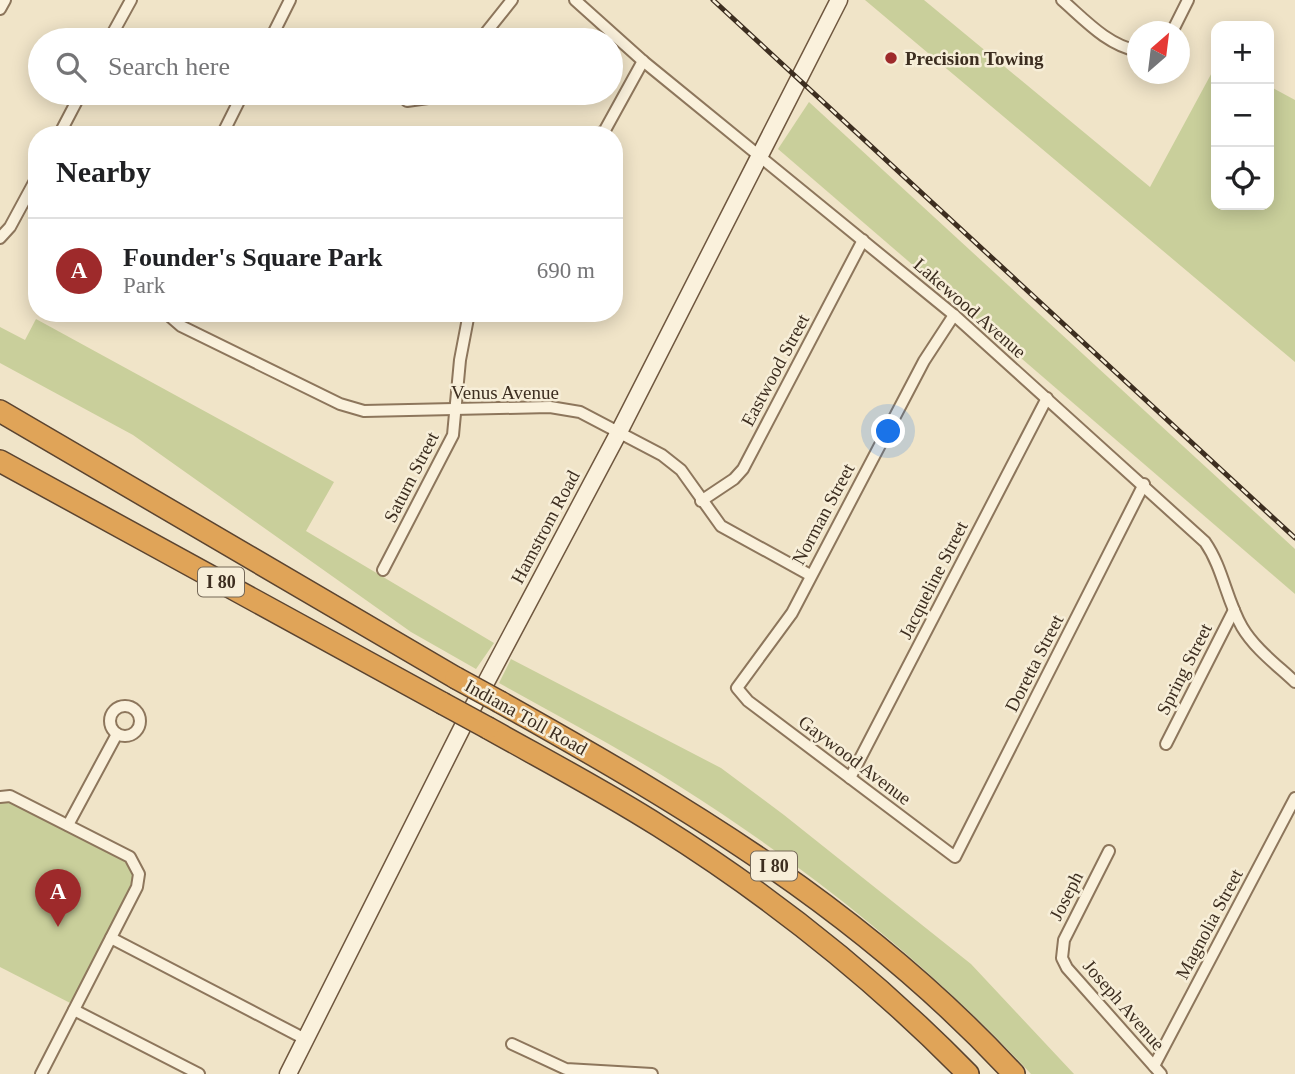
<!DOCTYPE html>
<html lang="en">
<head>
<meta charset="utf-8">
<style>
  :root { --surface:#fff; --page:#f6f6f6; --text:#202124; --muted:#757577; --line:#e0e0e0; --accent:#9e2a2b }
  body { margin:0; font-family:"Times New Roman",serif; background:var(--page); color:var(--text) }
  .controls { position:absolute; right:21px; top:21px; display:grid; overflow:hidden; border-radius:14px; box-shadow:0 4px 18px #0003 }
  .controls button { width:63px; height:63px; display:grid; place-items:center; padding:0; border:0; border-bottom:2px solid var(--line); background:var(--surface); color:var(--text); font:35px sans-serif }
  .compass { position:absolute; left:1127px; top:21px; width:63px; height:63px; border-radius:50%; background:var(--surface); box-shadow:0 4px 18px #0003; rotate:28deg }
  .you { position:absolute; left:889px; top:432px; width:24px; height:24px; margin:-18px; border:5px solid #fff; border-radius:50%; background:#1a73e8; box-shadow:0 0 0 10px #1a73e833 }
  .badge { display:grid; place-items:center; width:46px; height:46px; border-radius:50%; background:var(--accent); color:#fff; font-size:23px; font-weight:700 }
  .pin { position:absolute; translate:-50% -58px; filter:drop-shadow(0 2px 4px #0008) }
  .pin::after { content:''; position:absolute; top:37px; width:24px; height:21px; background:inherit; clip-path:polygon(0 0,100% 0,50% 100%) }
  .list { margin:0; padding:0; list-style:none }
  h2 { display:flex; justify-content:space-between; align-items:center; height:91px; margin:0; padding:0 28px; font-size:30px }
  h2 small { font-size:23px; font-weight:400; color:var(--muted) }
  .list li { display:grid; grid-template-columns:46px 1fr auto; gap:21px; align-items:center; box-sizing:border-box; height:105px; padding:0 28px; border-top:2px solid var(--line) }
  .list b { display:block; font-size:26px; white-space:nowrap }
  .list p { margin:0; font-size:23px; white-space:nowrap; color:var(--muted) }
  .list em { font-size:23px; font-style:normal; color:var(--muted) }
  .icon { flex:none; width:38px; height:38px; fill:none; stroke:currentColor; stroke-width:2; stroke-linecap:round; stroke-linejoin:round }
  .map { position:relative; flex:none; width:1295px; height:1074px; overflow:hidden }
  .search { position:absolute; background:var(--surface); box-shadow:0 4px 18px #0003; left:28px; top:28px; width:595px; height:77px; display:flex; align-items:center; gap:18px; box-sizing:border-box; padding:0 24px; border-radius:38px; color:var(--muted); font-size:26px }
  .panel { position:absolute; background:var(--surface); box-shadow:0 4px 18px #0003; left:28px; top:126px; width:595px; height:196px; border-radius:28px }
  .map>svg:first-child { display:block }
  .green { fill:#c9cf9b }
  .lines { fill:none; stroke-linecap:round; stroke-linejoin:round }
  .street-casing { stroke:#8d765c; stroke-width:14 }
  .secondary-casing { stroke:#6f573f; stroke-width:19 }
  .highway-casing { stroke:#5b4430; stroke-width:24 }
  .street { stroke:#faf1dc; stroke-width:10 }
  .secondary { stroke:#faf1dc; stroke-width:16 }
  .highway { stroke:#e0a458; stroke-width:21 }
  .rail-casing { stroke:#3d2e20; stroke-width:5 }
  .rail { stroke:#f7eed8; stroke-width:2.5; stroke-dasharray:8; stroke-linecap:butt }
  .highway-bridge-casing { stroke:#5b4430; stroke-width:24; stroke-linecap:butt }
  .highway-bridge { stroke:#e0a458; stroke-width:21 }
  .poi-dot { fill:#9e2a2b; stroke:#f7eed8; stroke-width:2.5 }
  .labels { text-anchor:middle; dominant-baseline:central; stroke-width:5; stroke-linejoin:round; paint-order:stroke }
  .shield { fill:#f7eed8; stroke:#756857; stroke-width:2 }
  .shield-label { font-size:18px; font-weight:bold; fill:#3d2e20 }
  .poi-label { font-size:19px; font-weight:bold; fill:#3d2e20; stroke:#f7eed8; text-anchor:start }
  .street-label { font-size:19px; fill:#3d2e20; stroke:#f7eed8 }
</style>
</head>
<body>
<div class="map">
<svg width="1295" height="1074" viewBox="0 0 1295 1074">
  <rect width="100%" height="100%" fill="#f0e4c8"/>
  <g class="green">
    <path d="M865 0H924L1150 187 1216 65V205H1269V86L1295 100V362Z"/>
    <path d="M809 102 1295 549V594L778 149Z"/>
    <path d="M36 319 334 482 306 531 494 643 476 669 411 632 133 435 0 363V327L25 340Z"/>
    <path d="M511 659 721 768 784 815 971 964 1074 1074H1031C928 963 807 867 679 786 621 749 559 717 499 683Z"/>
    <path d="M0 797 130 857 139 874 76 1006 0 967Z"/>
  </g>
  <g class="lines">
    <g class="street-casing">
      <g id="street">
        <path d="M575 0 643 61 954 315 1205 542C1223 568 1226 599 1242 627 1255 649 1277 665 1295 682"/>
        <path d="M1062 0C1085 20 1107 45 1138 51"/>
        <path d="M0 9 5 0"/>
        <path d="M1172 32 1188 0"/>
        <path d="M109 40 131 0"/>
        <path d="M270 40 290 0"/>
        <path d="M480 40 512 0"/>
        <path d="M407 101 435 97 438 93"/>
        <path d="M59 135 81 93"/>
        <path d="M222 135 243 93"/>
        <path d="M599 135 605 130 643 61"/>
        <path d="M0 238 10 227 37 177"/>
        <path d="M166 313 181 326 340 404 364 411 550 407 580 412 662 455 681 470 721 526 810 575"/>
        <path d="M954 315 924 361 792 613 737 688 748 701 955 857 1144 484"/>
        <path d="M701 501 734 479 743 469 863 240"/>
        <path d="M383 570 453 435 460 360 469 313"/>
        <circle cx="125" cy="721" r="15"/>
        <path d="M1166 744 1234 610"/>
        <path d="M850 778 1047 398"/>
        <path d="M0 797 10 796 130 857 139 874 137 887 41 1074"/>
        <path d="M68 825 117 734"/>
        <path d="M1109 851 1064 940 1062 958 1067 968 1161 1074"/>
        <path d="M111 938 305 1039"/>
        <path d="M74 1010 199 1074"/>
        <path d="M512 1044 566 1069 652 1074"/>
        <path d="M1154 1066 1295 798"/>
      </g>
    </g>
    <g class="secondary-casing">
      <path id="secondary" d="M288 1074 466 720 619 432 839 0"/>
    </g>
    <g class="highway-casing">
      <g id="highway">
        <path d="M0 411 456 678"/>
        <path d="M0 461 442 703"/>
        <path d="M500 702C691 809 864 912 1014 1074"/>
        <path d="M488 728C545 760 604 791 659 826 772 897 875 979 968 1074"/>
      </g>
    </g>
    <use href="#street" class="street"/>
    <use href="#secondary" class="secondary"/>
    <use href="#highway" class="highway"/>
    <g class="rail-casing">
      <path id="rail" d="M713 0 1295 538"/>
    </g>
    <use href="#rail" class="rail"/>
    <g class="highway-bridge-casing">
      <g id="highway-bridge">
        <path d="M456 678 500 702"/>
        <path d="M442 703 488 728"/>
      </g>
    </g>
    <use href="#highway-bridge" class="highway-bridge"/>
  </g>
  <circle class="poi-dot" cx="891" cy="58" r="7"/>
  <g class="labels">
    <g class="shield">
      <rect x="198" y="567.5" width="46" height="29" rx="5"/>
      <rect x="751" y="851.5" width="46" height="29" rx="5"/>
    </g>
    <g class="shield-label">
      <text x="221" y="582">I 80</text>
      <text x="774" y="866">I 80</text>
    </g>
    <g class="poi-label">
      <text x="905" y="58">Precision Towing</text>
    </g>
    <g class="street-label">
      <text transform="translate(970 308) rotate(41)">Lakewood Avenue</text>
      <text transform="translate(775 370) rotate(-62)">Eastwood Street</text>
      <text x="505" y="392">Venus Avenue</text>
      <text transform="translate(411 477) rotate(-63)">Saturn Street</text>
      <text transform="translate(823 514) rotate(-62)">Norman Street</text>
      <text transform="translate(545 527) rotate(-62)">Hamstrom Road</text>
      <text transform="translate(933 580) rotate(-63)">Jacqueline Street</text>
      <text transform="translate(1034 663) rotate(-63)">Doretta Street</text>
      <text transform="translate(1184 669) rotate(-63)">Spring Street</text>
      <text transform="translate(526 717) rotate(29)">Indiana Toll Road</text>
      <text transform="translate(855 760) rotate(37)">Gaywood Avenue</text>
      <text transform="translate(1066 896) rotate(-63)">Joseph</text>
      <text transform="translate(1209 924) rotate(-62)">Magnolia Street</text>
      <text transform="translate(1124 1005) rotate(49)">Joseph Avenue</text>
    </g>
  </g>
</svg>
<div class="controls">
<button>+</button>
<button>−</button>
<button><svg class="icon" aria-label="locate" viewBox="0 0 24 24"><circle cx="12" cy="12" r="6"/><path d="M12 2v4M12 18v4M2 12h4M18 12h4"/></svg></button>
</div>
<svg class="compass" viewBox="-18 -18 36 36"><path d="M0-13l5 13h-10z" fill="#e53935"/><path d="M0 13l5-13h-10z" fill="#757577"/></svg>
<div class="you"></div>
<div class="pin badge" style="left:58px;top:927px">A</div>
<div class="search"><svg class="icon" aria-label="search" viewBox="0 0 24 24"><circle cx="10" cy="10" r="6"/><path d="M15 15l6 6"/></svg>Search here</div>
<section class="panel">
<h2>Nearby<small></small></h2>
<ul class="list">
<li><span class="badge">A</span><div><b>Founder's Square Park</b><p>Park</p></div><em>690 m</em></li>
</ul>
</section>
</div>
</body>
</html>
